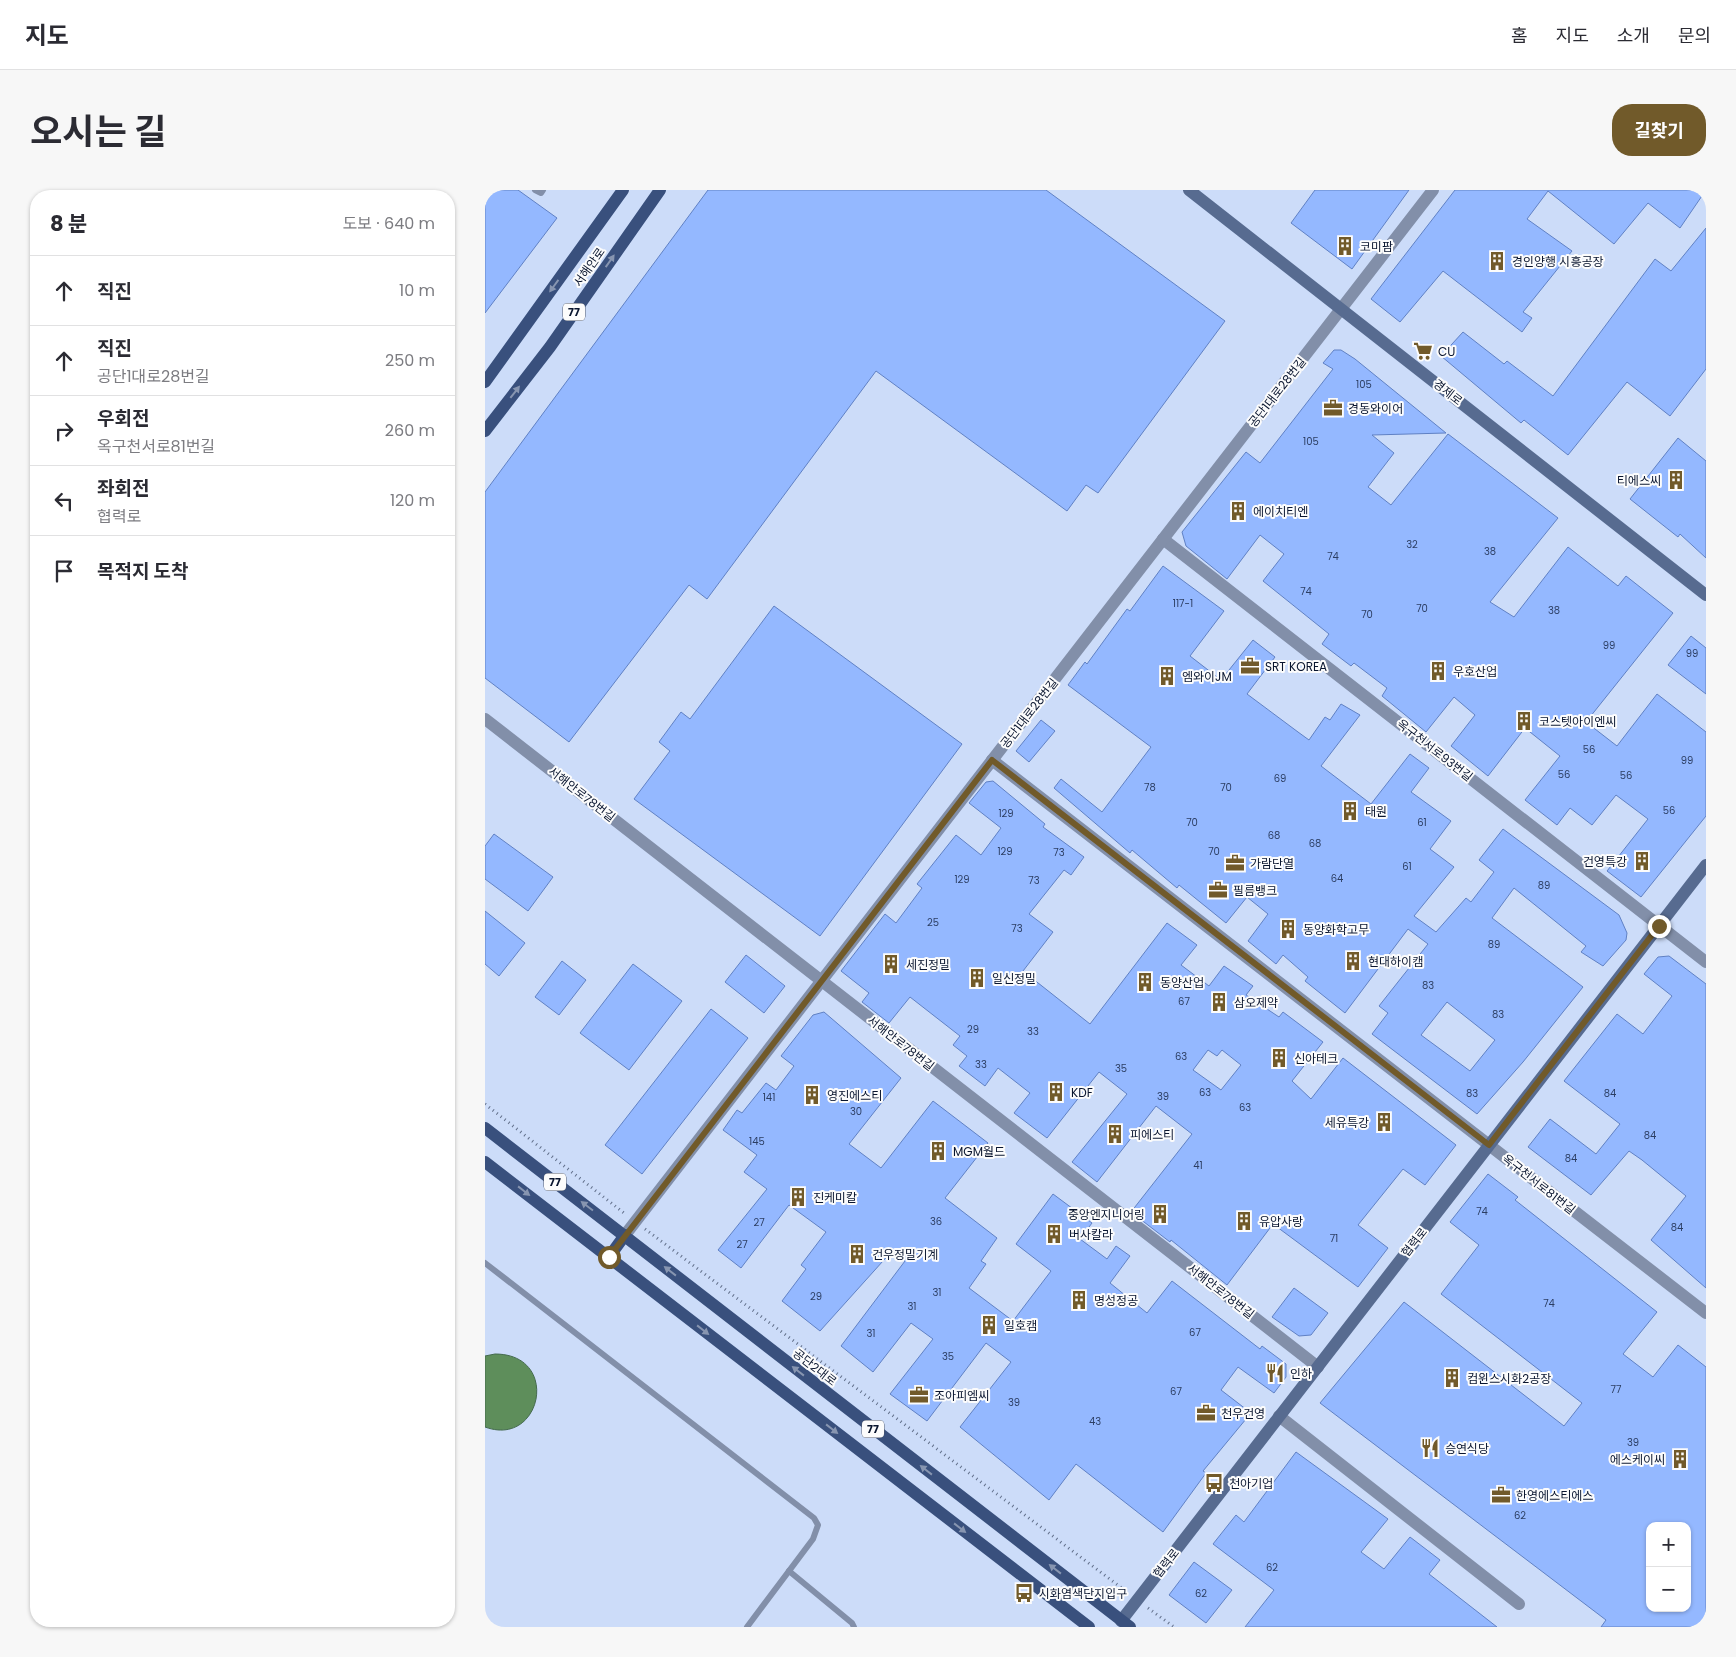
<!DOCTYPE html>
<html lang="ko">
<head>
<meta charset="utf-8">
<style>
  :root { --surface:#fff; --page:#f7f7f7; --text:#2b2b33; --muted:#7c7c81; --line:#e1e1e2; --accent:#715a2a }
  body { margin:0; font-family:Poppins,"Noto Sans KR",sans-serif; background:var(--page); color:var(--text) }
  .controls { position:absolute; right:15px; bottom:15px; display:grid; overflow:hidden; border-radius:10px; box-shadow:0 1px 4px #0004 }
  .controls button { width:45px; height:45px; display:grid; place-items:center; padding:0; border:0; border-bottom:1px solid var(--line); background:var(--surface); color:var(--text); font:25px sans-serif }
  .stop { position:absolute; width:15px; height:15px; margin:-11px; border:4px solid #715a2a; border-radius:50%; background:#fff }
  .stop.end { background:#715a2a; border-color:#fff; box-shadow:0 1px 5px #0008 }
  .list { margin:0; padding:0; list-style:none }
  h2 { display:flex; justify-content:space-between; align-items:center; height:65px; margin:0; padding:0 20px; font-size:21px }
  h2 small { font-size:16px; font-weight:400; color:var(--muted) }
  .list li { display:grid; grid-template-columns:32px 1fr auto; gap:15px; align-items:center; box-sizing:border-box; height:70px; padding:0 20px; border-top:1px solid var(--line) }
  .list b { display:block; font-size:19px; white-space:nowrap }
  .list p { margin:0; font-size:16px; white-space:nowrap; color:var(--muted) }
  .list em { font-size:16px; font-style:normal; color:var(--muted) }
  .icon { flex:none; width:28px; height:28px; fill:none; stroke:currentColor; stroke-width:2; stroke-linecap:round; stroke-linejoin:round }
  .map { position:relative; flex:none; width:1221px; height:1437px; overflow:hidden; border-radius:20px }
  header { display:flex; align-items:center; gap:30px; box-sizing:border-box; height:70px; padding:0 25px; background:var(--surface); border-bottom:1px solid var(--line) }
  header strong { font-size:24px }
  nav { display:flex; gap:28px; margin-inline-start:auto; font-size:18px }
  .intro { display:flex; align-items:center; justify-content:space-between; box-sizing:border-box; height:120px; padding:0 30px }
  h1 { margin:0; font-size:35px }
  .button { padding:12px 22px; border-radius:20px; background:var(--accent); color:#fff; font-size:18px; font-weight:700 }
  main { display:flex; gap:30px; padding:0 30px }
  aside { flex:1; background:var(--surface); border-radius:20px; box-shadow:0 1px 4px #0004 }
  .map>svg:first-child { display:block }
  .water { fill:#5e8e5b; stroke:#446a4e }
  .building { fill:#94b8ff; stroke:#6081c4; fill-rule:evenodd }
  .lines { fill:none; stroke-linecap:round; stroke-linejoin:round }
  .path { stroke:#616f8a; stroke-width:3; stroke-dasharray:1 4; stroke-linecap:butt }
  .lane { stroke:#828fa9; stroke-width:6 }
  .street { stroke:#828fa9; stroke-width:12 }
  .secondary { stroke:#576b90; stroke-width:12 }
  .primary { stroke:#39507d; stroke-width:12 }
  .oneway { fill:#8795b0 }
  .route { stroke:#715a2a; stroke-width:6 }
  .labels { text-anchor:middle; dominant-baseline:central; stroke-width:4; stroke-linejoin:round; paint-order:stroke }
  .number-label { font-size:10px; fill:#2c3e63 }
  .shield { fill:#fcfcfc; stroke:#525a6c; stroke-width:1 }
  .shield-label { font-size:11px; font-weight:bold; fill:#09152f }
  .poi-label { font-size:12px; fill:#09152f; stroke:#fcfcfc; text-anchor:start }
  .street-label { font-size:12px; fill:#09152f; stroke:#fcfcfc }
</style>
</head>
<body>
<header>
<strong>지도</strong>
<nav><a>홈</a><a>지도</a><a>소개</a><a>문의</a></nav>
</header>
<div class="intro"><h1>오시는 길</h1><a class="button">길찾기</a></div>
<main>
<aside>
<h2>8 분<small>도보 · 640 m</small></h2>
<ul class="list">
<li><svg class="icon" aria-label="ahead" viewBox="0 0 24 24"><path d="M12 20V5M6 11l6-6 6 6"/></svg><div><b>직진</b></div><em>10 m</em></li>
<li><svg class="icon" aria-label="ahead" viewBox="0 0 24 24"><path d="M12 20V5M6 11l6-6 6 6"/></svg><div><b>직진</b><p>공단1대로28번길</p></div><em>250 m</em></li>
<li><svg class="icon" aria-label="right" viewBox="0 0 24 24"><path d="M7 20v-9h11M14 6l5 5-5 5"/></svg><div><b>우회전</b><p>옥구천서로81번길</p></div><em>260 m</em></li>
<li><svg class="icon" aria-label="left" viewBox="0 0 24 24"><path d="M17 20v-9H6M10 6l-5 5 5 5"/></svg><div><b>좌회전</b><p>협력로</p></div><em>120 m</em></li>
<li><svg class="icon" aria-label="arrive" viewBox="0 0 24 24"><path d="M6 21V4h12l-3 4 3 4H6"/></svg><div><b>목적지 도착</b></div></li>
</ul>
</aside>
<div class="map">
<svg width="1221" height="1437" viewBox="0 0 1221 1437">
  <rect width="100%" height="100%" fill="#ccdcf9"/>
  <path class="water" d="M10 1164C76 1164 57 1258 0 1237V1166Z"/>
  <g class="building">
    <path d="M0 0H33L72 28 0 123Z"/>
    <path d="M223 0H561L740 131 613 303 601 295 582 321 391 181 222 409 204 395 84 552 0 488V302Z"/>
    <path d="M830 0H924L867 79 806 33Z"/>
    <path d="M970 0H1221L1195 38 1163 13 1129 54 1063 1 1042 29 1087 61 1038 122 1047 128 1037 142 958 81 915 132 886 109Z"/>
    <path d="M1221 38V179L1185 226 1142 192 1083 265 1039 230 1036 233 956 166 978 142 1019 174 1022 171 1068 206 1170 69 1186 81Z"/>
    <path d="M849 160H856L870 169 961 243 887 245 909 263 883 297 906 315 963 244 1073 328 1005 412 1029 427 1083 357 1133 396 1141 386 1188 423 1101 532 1132 556 1172 504 1221 542V626L1156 707 1122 681 1163 629 1131 605 1107 635 1085 618 1072 635 1040 610 1075 566 1040 538 1003 586 966 556 990 525 969 507 941 542 897 506 902 498 869 473 866 476 837 454 844 444 778 391 799 364 775 345 742 389 701 356 697 342 761 262 775 273 848 179 838 173Z"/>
    <path d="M1193 248 1221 271V368L1195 344 1193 347 1145 309Z"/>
    <path d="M678 376 739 421 705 466 736 490 768 450 790 467 762 504 813 542 824 550 840 527 845 530 856 514 875 525 836 576 886 614 925 564 944 578 926 602 966 631 945 659 969 677 929 726 951 742 981 708 986 712 1009 682 994 670 1018 639 1134 725 1142 743 1141 750 1118 776 1096 762 1101 756 1029 698 1007 728 1098 797 1038 872 992 924 887 844 903 823 894 816 943 754 923 739 860 823 820 791 823 787 798 765 791 774 763 751 783 724 762 707 741 733 694 695 692 698 647 660 645 663 569 598 576 589 617 622 666 557 583 495 600 472 602 474 642 419 645 421ZM962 812 1010 850 985 881 936 845Z"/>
    <path d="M289 416 477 554 335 746 149 609 185 561 174 552 196 522 205 529Z"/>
    <path d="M1206 446 1221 458V504L1183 475Z"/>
    <path d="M556 530 570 541 544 572 531 561Z"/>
    <path d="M508 591 560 634 558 637 599 667 586 685 579 680 544 724 568 742 538 781 605 834 682 733 712 755 696 775 724 796 739 776 768 796 761 805 794 827 798 822 838 852 807 891 826 909 858 868 971 955 940 995 918 979 873 1035 903 1058 873 1097 788 1034 742 1095 686 1050 685 1052 646 1022 707 944 671 916 612 992 587 972 642 904 614 882 562 948 529 923 545 903 513 878 500 896 474 876 482 866 468 855 475 846 425 807 404 833 377 812 384 803 356 781 400 724 411 733 437 698 432 694 471 645 496 665 516 638 484 613 501 592ZM723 860 732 866 737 860 756 875 736 900 708 880Z"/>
    <path d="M9 644 68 687 43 721 0 689V656Z"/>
    <path d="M0 721 40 753 14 786 0 774Z"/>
    <path d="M261 765 300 796 279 823 240 792Z"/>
    <path d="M1184 766 1221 794V1098L1166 1050 1201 1006 1157 970 1144 961 1106 1005 1043 957 1065 929 1111 964 1135 934 1079 891 1132 824 1158 844 1187 806 1159 784 1173 767Z"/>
    <path d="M77 771 101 790 74 825 50 807Z"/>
    <path d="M148 774 197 811 144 880 95 843Z"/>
    <path d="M226 819 263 848 157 984 120 955Z"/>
    <path d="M339 822 416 888 364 954 396 978 448 911 503 953 460 1008 512 1048 496 1071 501 1074 484 1098 528 1131 566 1081 531 1054 568 1004 607 1033 595 1049 622 1069 631 1056 645 1066 625 1093 662 1123 687 1091 775 1159 777 1156 801 1174V1187L789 1203 753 1177 736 1200 766 1223 718 1281 721 1283 678 1342 591 1274 564 1310 475 1237 526 1172 501 1153 442 1231 405 1204 448 1149 426 1133 388 1182 356 1156 420 1071 407 1061 335 1141 297 1111 321 1079 316 1075 341 1042 304 1015 256 1078 233 1060 282 999 259 982 272 965 238 940 252 920 257 923 281 893 291 900 309 876 296 866 328 825Z"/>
    <path d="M1003 984 1033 1007 1030 1010 1172 1122 1138 1164 1168 1187 1193 1155 1221 1177V1437H1116L1121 1430 835 1213 919 1112 1079 1236 1097 1213 956 1104 994 1055 965 1032ZM1165 1336H1202V1418H1165Z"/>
    <path d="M809 1098 843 1123 826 1145 814 1146 787 1127Z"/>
    <path d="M811 1262 903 1329 876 1362 899 1379 925 1347 955 1370 944 1384 1012 1437H760L789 1400 728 1354 751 1325 759 1332Z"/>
    <path d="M709 1372 747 1400 721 1433 684 1405Z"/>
  </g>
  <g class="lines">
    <g class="path">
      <path d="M0 914 139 1023"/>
      <path d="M160 1039 642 1402"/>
      <path d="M663 1418 689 1437"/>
    </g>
    <g class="lane">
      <path d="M50 0 56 3 58 0"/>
      <path d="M0 1073 329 1328 333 1335 328 1349 262 1437"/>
      <path d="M304 1381 367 1433 369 1437"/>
    </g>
    <g class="street">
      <path d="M678 349 1221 772"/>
      <path d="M0 529 833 1177"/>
      <path d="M507 570 1221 1123"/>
      <path d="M140 1045 948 0"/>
      <path d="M794 1226 1034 1414"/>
    </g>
    <g class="secondary">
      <path d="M704 0 1221 405"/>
      <path d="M636 1431 1221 675"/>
    </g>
    <g class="primary">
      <path d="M0 192 138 0"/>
      <path d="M0 241 65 157 175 0"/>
      <path d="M0 938 645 1437"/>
      <path d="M0 972 604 1437"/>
      <path d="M124 1067 140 1045"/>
    </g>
  </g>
  <defs><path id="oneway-solid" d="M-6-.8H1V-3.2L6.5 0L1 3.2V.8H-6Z" transform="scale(1.25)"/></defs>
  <g class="oneway">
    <use href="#oneway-solid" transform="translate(125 71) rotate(-55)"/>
    <use href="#oneway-solid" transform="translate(69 96) rotate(126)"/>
    <use href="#oneway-solid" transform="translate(30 202) rotate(-52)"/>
    <use href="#oneway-solid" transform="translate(39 1001) rotate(38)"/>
    <use href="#oneway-solid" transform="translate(102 1016) rotate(-143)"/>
    <use href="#oneway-solid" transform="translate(185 1081) rotate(-142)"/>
    <use href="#oneway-solid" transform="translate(218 1140) rotate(38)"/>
    <use href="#oneway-solid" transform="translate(313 1181) rotate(-142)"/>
    <use href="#oneway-solid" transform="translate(347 1239) rotate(38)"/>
    <use href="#oneway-solid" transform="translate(441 1280) rotate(-142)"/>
    <use href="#oneway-solid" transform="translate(475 1338) rotate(38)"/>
    <use href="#oneway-solid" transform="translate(570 1379) rotate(-142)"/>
  </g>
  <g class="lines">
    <path class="route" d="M124 1067 507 570 1004 955 1174 736"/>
  </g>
  <defs>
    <g id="building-bare" transform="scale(1.5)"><path d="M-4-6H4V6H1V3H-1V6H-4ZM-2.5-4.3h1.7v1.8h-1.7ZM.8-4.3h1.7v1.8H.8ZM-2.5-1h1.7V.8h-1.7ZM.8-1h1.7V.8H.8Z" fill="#715a2a" stroke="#fcfcfc" stroke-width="2.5" paint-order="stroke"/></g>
    <g id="supermarket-bare" transform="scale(1.5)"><path d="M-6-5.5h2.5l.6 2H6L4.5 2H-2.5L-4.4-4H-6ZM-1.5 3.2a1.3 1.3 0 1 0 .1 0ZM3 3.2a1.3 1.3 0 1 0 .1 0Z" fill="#715a2a" stroke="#fcfcfc" stroke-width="2.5" paint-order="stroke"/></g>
    <g id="office-bare" transform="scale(1.5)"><path d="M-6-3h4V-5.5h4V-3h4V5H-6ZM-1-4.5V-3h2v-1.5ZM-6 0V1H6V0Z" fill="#715a2a" stroke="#fcfcfc" stroke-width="2.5" paint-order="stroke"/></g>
    <g id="restaurant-bare" transform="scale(1.5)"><path d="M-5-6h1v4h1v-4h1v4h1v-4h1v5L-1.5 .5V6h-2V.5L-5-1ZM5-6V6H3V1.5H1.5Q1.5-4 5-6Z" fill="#715a2a" stroke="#fcfcfc" stroke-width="2.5" paint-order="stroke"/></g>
    <g id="bus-bare" transform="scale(1.5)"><path d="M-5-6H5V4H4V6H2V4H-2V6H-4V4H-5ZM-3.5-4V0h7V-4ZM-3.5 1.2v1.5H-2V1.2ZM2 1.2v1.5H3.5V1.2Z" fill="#715a2a" stroke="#fcfcfc" stroke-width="2.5" paint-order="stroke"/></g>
  </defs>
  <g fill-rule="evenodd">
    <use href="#building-bare" x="860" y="56"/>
    <use href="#building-bare" x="1012" y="71"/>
    <use href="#supermarket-bare" x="938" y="161"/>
    <use href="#office-bare" x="848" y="218"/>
    <use href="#building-bare" x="1191" y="290"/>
    <use href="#building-bare" x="753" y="321"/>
    <use href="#office-bare" x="765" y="476"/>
    <use href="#building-bare" x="953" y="481"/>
    <use href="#building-bare" x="682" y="486"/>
    <use href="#building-bare" x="1039" y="531"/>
    <use href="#building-bare" x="865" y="621"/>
    <use href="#building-bare" x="1157" y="671"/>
    <use href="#office-bare" x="750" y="673"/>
    <use href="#office-bare" x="733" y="700"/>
    <use href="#building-bare" x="803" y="739"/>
    <use href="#building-bare" x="868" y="771"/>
    <use href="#building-bare" x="406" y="774"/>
    <use href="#building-bare" x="492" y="788"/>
    <use href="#building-bare" x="660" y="792"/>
    <use href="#building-bare" x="734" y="812"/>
    <use href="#building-bare" x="794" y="868"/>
    <use href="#building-bare" x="571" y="902"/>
    <use href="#building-bare" x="327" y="905"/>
    <use href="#building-bare" x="899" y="932"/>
    <use href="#building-bare" x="630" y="944"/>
    <use href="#building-bare" x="453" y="961"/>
    <use href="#building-bare" x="313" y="1007"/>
    <use href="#building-bare" x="675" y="1024"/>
    <use href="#building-bare" x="759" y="1031"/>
    <use href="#building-bare" x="569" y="1044"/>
    <use href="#building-bare" x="372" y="1064"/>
    <use href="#building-bare" x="594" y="1110"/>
    <use href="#building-bare" x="504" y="1135"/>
    <use href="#restaurant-bare" x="790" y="1183"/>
    <use href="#building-bare" x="967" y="1188"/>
    <use href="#office-bare" x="434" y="1205"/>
    <use href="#office-bare" x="721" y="1223"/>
    <use href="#restaurant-bare" x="945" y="1258"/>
    <use href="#building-bare" x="1195" y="1269"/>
    <use href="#bus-bare" x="729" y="1293"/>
    <use href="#office-bare" x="1016" y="1305"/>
    <use href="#bus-bare" x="539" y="1403"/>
  </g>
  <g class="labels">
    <g class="number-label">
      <text x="879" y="194">105</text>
      <text x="826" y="251">105</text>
      <text x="927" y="354">32</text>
      <text x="1005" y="361">38</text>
      <text x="848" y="366">74</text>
      <text x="821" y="401">74</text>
      <text x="698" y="413">117-1</text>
      <text x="937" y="418">70</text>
      <text x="1069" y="420">38</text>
      <text x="882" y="424">70</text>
      <text x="1124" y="455">99</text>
      <text x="1207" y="463">99</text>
      <text x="1104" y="559">56</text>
      <text x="1202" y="570">99</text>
      <text x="1079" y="584">56</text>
      <text x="1141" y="585">56</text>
      <text x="795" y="588">69</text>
      <text x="665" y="597">78</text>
      <text x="741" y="597">70</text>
      <text x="1184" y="620">56</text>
      <text x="521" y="623">129</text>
      <text x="707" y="632">70</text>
      <text x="937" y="632">61</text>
      <text x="789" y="645">68</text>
      <text x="830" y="653">68</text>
      <text x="520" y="661">129</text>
      <text x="729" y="661">70</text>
      <text x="574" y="662">73</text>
      <text x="922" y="676">61</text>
      <text x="852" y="688">64</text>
      <text x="477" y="689">129</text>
      <text x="549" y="690">73</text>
      <text x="1059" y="695">89</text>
      <text x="448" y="732">25</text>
      <text x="532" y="738">73</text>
      <text x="1009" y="754">89</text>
      <text x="943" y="795">83</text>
      <text x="699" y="811">67</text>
      <text x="1013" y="824">83</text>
      <text x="488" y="839">29</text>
      <text x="548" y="841">33</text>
      <text x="696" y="866">63</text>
      <text x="496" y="874">33</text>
      <text x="636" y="878">35</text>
      <text x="720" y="902">63</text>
      <text x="987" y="903">83</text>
      <text x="1125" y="903">84</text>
      <text x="678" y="906">39</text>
      <text x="284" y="907">141</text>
      <text x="760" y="917">63</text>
      <text x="371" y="921">30</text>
      <text x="1165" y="945">84</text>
      <text x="272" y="951">145</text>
      <text x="1086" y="968">84</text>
      <text x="713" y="975">41</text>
      <text x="997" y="1021">74</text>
      <text x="451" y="1031">36</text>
      <text x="274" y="1032">27</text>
      <text x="1192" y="1037">84</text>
      <text x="849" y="1048">71</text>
      <text x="257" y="1054">27</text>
      <text x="452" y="1102">31</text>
      <text x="331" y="1106">29</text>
      <text x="1064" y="1113">74</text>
      <text x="427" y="1116">31</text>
      <text x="710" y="1142">67</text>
      <text x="386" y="1143">31</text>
      <text x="463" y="1166">35</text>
      <text x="1131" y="1199">77</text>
      <text x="691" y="1201">67</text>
      <text x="529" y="1212">39</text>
      <text x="610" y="1231">43</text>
      <text x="1148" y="1252">39</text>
      <text x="1035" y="1325">62</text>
      <text x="787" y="1377">62</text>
      <text x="716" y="1403">62</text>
    </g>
    <g class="shield">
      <rect x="78" y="113.5" width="22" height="17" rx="4"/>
      <rect x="59" y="983.5" width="22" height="17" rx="4"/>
      <rect x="377" y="1230.5" width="22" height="17" rx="4"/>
    </g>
    <g class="shield-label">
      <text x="89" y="122">77</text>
      <text x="70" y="992">77</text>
      <text x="388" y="1239">77</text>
    </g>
    <g class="poi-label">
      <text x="875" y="56">코미팜</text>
      <text x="1027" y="71">경인양행 시흥공장</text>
      <text x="953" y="161">CU</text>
      <text x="863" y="218">경동와이어</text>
      <text x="1176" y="290" text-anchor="end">티에스씨</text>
      <text x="768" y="321">에이치티엔</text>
      <text x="780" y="476">SRT KOREA</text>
      <text x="968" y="481">우호산업</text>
      <text x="697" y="486">엠와이JM</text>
      <text x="1054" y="531">코스텟아이엔씨</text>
      <text x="880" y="621">태원</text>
      <text x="1142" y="671" text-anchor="end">건영특강</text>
      <text x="765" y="673">가람단열</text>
      <text x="748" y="700">필름뱅크</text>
      <text x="818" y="739">동양화학고무</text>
      <text x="883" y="771">현대하이캠</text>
      <text x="421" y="774">세진정밀</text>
      <text x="507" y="788">일신정밀</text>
      <text x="675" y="792">동양산업</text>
      <text x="749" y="812">삼오제약</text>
      <text x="809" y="868">신아테크</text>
      <text x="586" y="902">KDF</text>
      <text x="342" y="905">영진에스티</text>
      <text x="884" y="932" text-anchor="end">세유특강</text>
      <text x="645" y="944">피에스티</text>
      <text x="468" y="961">MGM월드</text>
      <text x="328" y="1007">진케미칼</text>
      <text x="660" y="1024" text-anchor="end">중앙엔지니어링</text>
      <text x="774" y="1031">유압사랑</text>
      <text x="584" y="1044">버사칼라</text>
      <text x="387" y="1064">건우정밀기계</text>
      <text x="609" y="1110">명성정공</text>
      <text x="519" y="1135">일호캠</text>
      <text x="805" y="1183">인하</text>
      <text x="982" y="1188">컴윈스시화2공장</text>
      <text x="449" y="1205">조아피엠씨</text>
      <text x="736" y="1223">천우건영</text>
      <text x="960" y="1258">승연식당</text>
      <text x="1180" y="1269" text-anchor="end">에스케이씨</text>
      <text x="744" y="1293">천아기업</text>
      <text x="1031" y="1305">한영에스티에스</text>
      <text x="554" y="1403">시화염색단지입구</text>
    </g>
    <g class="street-label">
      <text transform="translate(104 77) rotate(-55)">서해안로</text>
      <text transform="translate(792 202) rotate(-52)">공단1대로28번길</text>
      <text transform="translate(963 202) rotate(38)">경제로</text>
      <text transform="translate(544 523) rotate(-52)">공단1대로28번길</text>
      <text transform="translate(950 560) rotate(38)">옥구천서로93번길</text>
      <text transform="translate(97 604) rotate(38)">서해안로78번길</text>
      <text transform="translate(416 853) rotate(38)">서해안로78번길</text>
      <text transform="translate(1054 994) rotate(38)">옥구천서로81번길</text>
      <text transform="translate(929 1052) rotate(-52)">협력로</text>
      <text transform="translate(736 1101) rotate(38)">서해안로78번길</text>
      <text transform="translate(330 1177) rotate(38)">공단2대로</text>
      <text transform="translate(681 1373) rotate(-52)">협력로</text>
    </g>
  </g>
</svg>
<div class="controls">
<button>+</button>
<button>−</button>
</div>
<div class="stop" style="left:124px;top:1067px"></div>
<div class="stop end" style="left:1174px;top:736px"></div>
</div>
</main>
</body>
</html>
